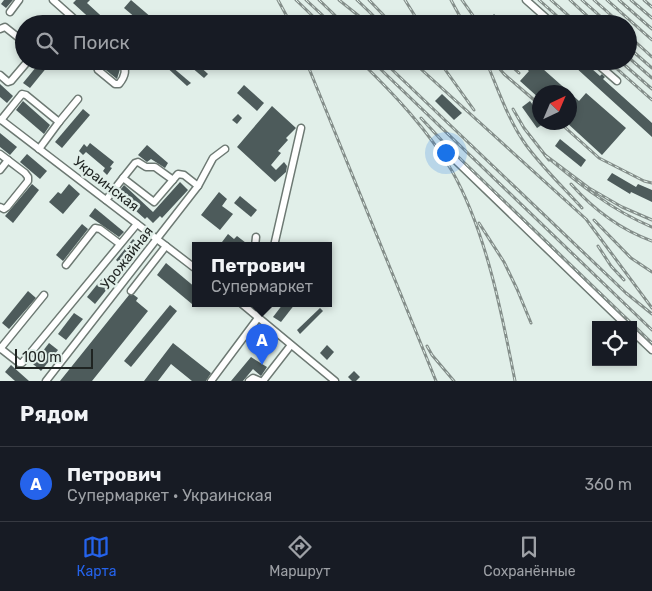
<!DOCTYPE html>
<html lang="ru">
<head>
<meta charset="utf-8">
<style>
  :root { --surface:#171b24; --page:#242831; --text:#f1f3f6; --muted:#9ea1a6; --line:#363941; --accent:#2563eb }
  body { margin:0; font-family:Rubik,sans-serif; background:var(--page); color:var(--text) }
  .controls { position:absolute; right:15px; bottom:15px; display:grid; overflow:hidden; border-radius:0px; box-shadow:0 2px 8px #0003 }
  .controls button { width:45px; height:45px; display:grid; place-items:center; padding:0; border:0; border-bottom:1px solid var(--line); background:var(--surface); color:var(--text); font:25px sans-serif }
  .compass { position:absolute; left:532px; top:85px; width:45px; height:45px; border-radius:50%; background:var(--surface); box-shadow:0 2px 8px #0003; rotate:44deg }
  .scale { position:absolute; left:15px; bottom:12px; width:78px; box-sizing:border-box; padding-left:5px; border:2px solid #1f2422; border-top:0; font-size:14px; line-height:18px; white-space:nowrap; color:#1f2422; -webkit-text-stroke:4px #e1efe9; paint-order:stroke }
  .you { position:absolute; left:445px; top:152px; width:18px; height:18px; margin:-12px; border:4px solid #fff; border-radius:50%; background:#1a73e8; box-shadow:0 0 0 8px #1a73e833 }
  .badge { display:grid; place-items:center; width:32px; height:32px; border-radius:50%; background:var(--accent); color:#fff; font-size:16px; font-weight:700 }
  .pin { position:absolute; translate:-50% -41px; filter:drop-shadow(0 1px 2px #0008) }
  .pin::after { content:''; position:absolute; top:26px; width:18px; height:15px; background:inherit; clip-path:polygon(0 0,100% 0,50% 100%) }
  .popup { position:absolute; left:192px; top:242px; width:140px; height:65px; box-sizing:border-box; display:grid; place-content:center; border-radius:0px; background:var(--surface); filter:drop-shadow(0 1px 4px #0005); font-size:16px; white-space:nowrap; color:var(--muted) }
  .popup b { font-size:19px; color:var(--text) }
  .popup::after { content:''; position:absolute; left:50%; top:100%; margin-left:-10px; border:10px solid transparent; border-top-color:var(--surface) }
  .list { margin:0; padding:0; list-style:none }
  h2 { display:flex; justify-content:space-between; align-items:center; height:65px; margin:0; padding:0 20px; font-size:21px }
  h2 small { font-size:16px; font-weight:400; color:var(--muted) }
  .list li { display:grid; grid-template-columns:32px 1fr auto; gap:15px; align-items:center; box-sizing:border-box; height:75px; padding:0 20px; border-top:1px solid var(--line) }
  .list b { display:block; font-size:19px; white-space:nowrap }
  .list p { margin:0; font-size:16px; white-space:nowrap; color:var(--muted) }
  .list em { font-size:16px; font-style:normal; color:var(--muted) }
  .icon { flex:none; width:28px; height:28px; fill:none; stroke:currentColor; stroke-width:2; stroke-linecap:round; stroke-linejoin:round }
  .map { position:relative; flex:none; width:652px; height:381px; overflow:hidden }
  .search { position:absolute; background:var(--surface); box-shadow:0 2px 8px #0003; left:15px; right:15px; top:15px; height:55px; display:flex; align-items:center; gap:12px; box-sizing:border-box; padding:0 18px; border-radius:28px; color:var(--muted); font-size:19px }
  .sheet { height:140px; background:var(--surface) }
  nav { display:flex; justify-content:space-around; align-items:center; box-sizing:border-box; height:70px; border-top:1px solid var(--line); background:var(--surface); font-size:14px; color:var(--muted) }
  nav a { display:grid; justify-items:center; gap:2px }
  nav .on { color:var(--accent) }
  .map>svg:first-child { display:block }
  .building { fill:#4d5b5b }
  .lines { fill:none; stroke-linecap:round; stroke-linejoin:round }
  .minor-casing { stroke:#6d7973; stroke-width:9 }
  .minor { stroke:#fff; stroke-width:6 }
  .rail-casing { stroke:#848e8a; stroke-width:3 }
  .rail { stroke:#e1efe9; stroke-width:1; stroke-dasharray:4; stroke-linecap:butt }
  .labels { text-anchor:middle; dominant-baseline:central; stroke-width:5; stroke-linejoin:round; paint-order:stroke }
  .street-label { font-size:14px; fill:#1f2422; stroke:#e1efe9 }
</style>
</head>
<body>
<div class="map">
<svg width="652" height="381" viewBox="0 0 652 381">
  <rect width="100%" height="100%" fill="#e1efe9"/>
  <g class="building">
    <path d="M4 0H13L6 8 1 4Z"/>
    <path d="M76 0H90L87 3 110 24H96L73 3Z"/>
    <path d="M131 0 159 24H143L124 8Z"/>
    <path d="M494 14 504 24H485Z"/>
    <path d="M532 16 540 24H524Z"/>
    <path d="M41 61H52L30 88 23 83Z"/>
    <path d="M100 61H111L120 69 117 79 102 67Z"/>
    <path d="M165 61 191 83 187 86 163 64Z"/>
    <path d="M184 61H194L208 74 204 78Z"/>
    <path d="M517 61H534L569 92H540V99L520 81 529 71Z"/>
    <path d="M578 61H583L600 76 602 74 605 77 603 79 652 123V137L574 66Z"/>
    <path d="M0 84 13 96 7 103 0 97Z"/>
    <path d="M244 85 264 103 257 111 237 93Z"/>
    <path d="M570 93 579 101 586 93 626 128 602 155 566 122H570Z"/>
    <path d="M442 94 462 113 454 120 435 101Z"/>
    <path d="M23 101 50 125 44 134 16 110Z"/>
    <path d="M530 101 540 115V122H546L537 128 522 107Z"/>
    <path d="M272 106 296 128 286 138 288 140 278 151 281 153 271 165 276 170 284 162 287 166 286 172 275 182 237 147Z"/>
    <path d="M83 109 90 115 62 148 55 142Z"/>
    <path d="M238 114 242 118 237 124 232 120Z"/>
    <path d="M0 133 17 147 10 155 0 147Z"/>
    <path d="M560 139 586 160 581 167 555 146Z"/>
    <path d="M90 143 114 162 110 167 112 168 107 175 103 171 105 168 86 152 83 155 79 151 84 144 87 147Z"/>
    <path d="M147 145 168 163 165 168 151 159 147 162 138 155Z"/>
    <path d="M27 154 47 171 40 179 20 162Z"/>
    <path d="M612 173 636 187 638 184 652 190V202L631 192 630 194 607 180Z"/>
    <path d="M180 182 188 190 162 218 160 216 153 223 147 217 145 219 117 194 124 185 153 212Z"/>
    <path d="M32 184 39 190 13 223 5 216Z"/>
    <path d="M69 184 80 194 63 214 49 202 58 192 61 194Z"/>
    <path d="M219 192 227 199 222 206 233 214 220 230 201 215Z"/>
    <path d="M240 196 257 210 251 217 234 203Z"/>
    <path d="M95 208 124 232 119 237 89 216Z"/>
    <path d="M82 224 88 229 63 261 56 255Z"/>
    <path d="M228 234 234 239 237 236 250 246H219Z"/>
    <path d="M133 239 141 246 124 267 116 260Z"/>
    <path d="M166 263 196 288V299L192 304 157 275Z"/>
    <path d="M104 276 112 283 95 304 87 297Z"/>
    <path d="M28 291 36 298 9 329 2 323Z"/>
    <path d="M129 295H134L138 298 136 301 148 311 92 381H60Z"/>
    <path d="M283 304H295L281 322 273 317Z"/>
    <path d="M170 305 177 311 131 367 124 361Z"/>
    <path d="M320 308 323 311 300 334 297 330Z"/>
    <path d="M74 313 83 319 66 340 58 334Z"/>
    <path d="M49 343 58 350 41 371 33 364Z"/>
    <path d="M173 343 211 373 206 381H192L171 364 158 381H144Z"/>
    <path d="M327 345 334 352 327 360 320 353Z"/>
    <path d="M251 357 267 367 261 376 253 369 243 381H231Z"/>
    <path d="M11 365 29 381H15L5 372Z"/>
    <path d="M354 371 360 377 356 381H352L348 377Z"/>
  </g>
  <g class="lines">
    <g class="minor-casing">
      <g id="minor">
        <path d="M53 0 80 24"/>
        <path d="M526 0 553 24"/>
        <path d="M10 12 19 0"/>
        <path d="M0 29 5 27 24 42"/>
        <path d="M95 61 98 70 115 84H119C125 77 127 69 122 61"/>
        <path d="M594 61 617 81"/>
        <path d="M0 75 8 82 11 81 28 61"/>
        <path d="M0 119 196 269"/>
        <path d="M1 120 22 94 26 95 59 122 39 149"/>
        <path d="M59 122 78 99"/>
        <path d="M0 154 25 173 28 177V181L7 207 4 209 0 207"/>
        <path d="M449 154 626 325"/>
        <path d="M0 170 8 160"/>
        <path d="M123 178 135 163 138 162 146 167H155L173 180"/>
        <path d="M106 200 123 178 154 202 178 174 184 175 198 186"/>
        <path d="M255 246 256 237"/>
        <path d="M274 246 301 128"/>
        <path d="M66 265 95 228 100 229 120 244"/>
        <path d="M131 291 166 246"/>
        <path d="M242 304 335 381"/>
        <path d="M633 332 652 350"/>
        <path d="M0 348 19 363H22L137 224"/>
        <path d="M0 349 44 295"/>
        <path d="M46 381 198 186 213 158 225 149"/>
        <path d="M211 381 258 318 261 304"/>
        <path d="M249 381 253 378 260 381"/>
        <path d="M263 381 291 345"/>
      </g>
    </g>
    <use href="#minor" class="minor"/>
    <g class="rail-casing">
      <g id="rail">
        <path d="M278 0 291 24"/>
        <path d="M296 0 321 24"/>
        <path d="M306 0 332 24"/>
        <path d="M319 0 344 24"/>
        <path d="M339 0 369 24"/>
        <path d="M357 0 382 24"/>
        <path d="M369 0 392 24"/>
        <path d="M405 0 420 24"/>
        <path d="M451 0 464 24"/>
        <path d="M462 0 479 24"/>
        <path d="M539 0 566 24"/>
        <path d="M551 0 578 24"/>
        <path d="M570 0 596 24"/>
        <path d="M582 0 609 24"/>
        <path d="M594 0 621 24"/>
        <path d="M607 0 652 40"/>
        <path d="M619 0 652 29"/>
        <path d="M631 0 652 18"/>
        <path d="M644 0 652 7"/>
        <path d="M628 35 652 57"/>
        <path d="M628 47 652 68"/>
        <path d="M628 57 652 78"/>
        <path d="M306 61 436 381"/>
        <path d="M360 61C394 94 428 130 452 171 486 231 502 314 515 381"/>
        <path d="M372 61 652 330"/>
        <path d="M383 61 626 293 652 314"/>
        <path d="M412 61 586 219 652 308"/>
        <path d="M439 61 474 110"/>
        <path d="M486 61C498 89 508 120 526 145 542 167 563 187 582 208"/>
        <path d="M493 61 504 74 540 105"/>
        <path d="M506 61 519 73"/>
        <path d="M608 61 652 100"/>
        <path d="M620 61 652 89"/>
        <path d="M513 109 524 128 549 160"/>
        <path d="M421 118 446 145 652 343"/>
        <path d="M559 122 599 158 644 181 652 183"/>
        <path d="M571 184C594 210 619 229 652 241"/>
        <path d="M594 220 631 258 652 272"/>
        <path d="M652 220 622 207 589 188 545 155C578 183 611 210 652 227"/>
        <path d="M479 223 504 262 517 289 531 323"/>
        <path d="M598 246 611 266 624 280"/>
        <path d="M427 346 432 355 454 381"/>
      </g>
    </g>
    <use href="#rail" class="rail"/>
  </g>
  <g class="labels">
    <g class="street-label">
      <text transform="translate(106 184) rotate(38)">Украинская</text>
      <text transform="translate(127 258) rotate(-52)">Урожайная</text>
    </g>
  </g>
</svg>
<div class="controls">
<button><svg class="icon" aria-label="locate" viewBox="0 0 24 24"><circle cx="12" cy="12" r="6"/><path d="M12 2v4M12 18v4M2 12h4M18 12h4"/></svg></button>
</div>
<svg class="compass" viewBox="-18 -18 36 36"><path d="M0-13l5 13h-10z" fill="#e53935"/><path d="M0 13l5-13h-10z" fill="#9ea1a6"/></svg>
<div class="scale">100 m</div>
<div class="you"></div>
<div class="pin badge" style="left:262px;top:365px">A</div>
<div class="popup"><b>Петрович</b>Супермаркет</div>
<div class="search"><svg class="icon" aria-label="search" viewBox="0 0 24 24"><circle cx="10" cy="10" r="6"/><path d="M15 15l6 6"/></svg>Поиск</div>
</div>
<section class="sheet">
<h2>Рядом<small></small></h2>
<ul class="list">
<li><span class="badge">A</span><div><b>Петрович</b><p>Супермаркет · Украинская</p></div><em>360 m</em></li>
</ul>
</section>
<nav>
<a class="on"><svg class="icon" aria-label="map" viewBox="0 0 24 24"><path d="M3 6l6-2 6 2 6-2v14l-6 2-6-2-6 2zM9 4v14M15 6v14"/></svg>Карта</a>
<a><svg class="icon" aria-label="directions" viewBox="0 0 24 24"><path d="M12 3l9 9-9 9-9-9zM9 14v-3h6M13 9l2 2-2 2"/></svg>Маршрут</a>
<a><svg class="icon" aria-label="saved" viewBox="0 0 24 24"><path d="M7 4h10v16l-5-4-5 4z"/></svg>Сохранённые</a>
</nav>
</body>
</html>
